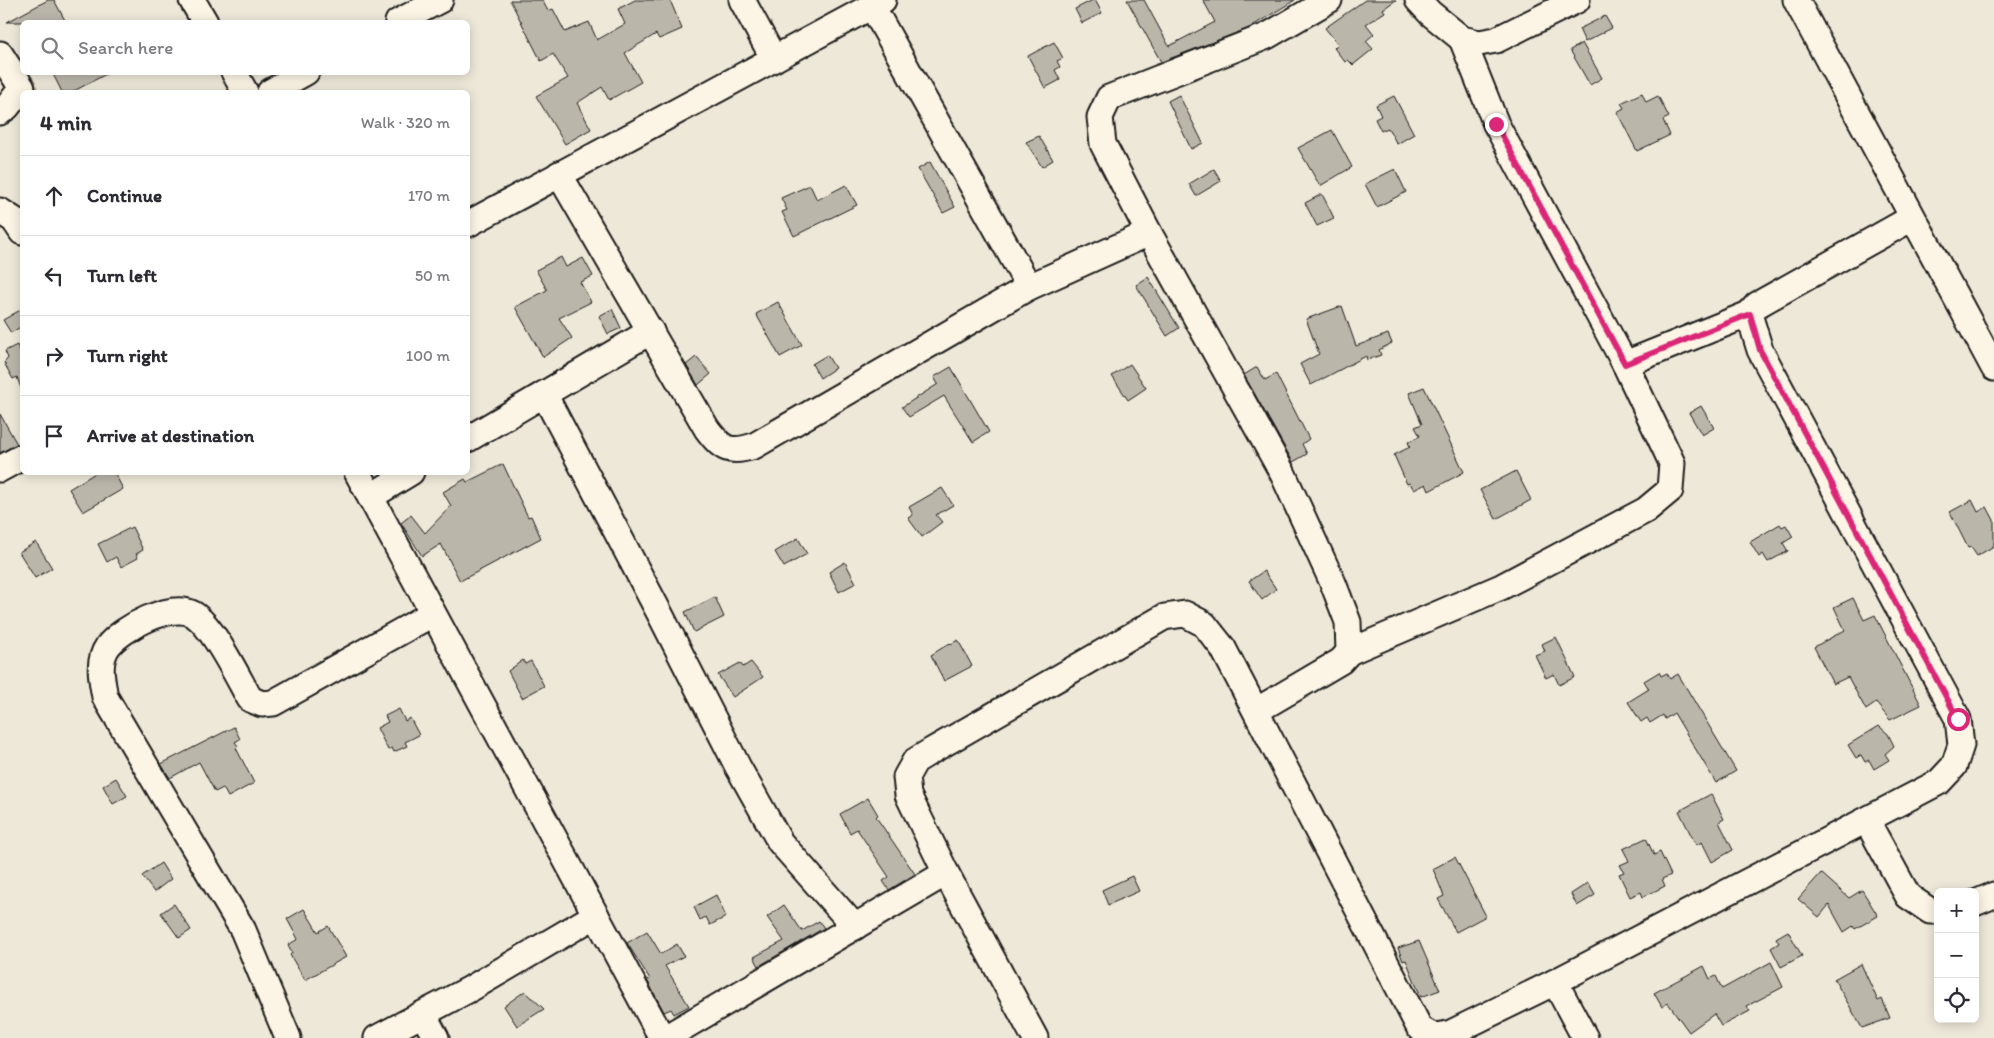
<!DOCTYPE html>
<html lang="en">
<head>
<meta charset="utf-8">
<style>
  :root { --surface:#fff; --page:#f2f2f3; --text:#2b2b33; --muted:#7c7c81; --line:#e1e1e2 }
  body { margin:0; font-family:Itim,sans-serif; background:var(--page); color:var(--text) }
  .controls { position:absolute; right:15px; bottom:15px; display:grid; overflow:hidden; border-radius:8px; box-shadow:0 2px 12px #0003 }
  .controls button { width:45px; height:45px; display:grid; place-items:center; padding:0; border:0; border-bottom:1px solid var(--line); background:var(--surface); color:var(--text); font:25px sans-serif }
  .stop { position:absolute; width:15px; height:15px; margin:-11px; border:4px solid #db2777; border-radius:50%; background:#fff }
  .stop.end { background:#db2777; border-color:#fff; box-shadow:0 1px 5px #0008 }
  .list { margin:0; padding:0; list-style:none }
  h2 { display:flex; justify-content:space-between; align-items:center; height:65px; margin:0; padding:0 20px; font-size:21px }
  h2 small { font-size:16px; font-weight:400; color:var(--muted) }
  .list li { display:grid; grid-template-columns:32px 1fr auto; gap:15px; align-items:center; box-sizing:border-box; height:80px; padding:0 20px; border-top:1px solid var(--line) }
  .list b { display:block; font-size:19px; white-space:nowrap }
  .list em { font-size:16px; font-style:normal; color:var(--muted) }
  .icon { flex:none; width:28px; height:28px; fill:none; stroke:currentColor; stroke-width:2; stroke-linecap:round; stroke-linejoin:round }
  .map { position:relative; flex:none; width:1994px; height:1038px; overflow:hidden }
  .search { position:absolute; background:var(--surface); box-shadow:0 2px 12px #0003; left:20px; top:20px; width:450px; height:55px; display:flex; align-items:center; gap:12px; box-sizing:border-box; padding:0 18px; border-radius:8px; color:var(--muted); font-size:19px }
  .panel { position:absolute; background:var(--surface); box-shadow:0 2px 12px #0003; left:20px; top:90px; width:450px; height:385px; border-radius:8px }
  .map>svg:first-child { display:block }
  .building { fill:#bab6aa; stroke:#1c1c1c }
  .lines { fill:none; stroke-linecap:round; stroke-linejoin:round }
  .minor-casing { stroke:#1c1c1c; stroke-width:29 }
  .minor { stroke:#fcf5e5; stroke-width:25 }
  .route { stroke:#db2777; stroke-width:6 }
</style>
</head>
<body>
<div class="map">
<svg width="1994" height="1038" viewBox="0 0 1994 1038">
  <rect width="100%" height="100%" fill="#eee8d9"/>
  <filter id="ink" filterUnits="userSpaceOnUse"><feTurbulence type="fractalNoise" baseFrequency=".02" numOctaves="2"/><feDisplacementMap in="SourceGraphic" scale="10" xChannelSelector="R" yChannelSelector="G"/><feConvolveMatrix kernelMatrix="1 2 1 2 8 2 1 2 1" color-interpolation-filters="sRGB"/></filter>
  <g filter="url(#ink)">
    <g class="building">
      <path d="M48 0H54L66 22H7Z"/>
      <path d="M510 0H542L548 11 553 9 565 32 589 22 597 40 625 24 618 9 635 0H670L682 29 659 39 656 34 625 53 641 82 609 100 602 87 577 103 591 129 565 144 536 96 568 78 553 54 541 61Z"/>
      <path d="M1093 0H1095L1102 13 1082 23 1075 9Z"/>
      <path d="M1127 0H1144L1169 46 1215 22 1203 0H1295L1249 28 1161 62Z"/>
      <path d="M1365 0H1396L1383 9 1385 12 1366 24 1374 34 1366 41 1373 49 1353 65 1348 60 1345 62 1334 48 1338 44 1325 28Z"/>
      <path d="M1605 16 1612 28 1585 42 1579 29Z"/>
      <path d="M1054 42 1063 58 1057 61 1060 67 1055 70 1060 80 1045 88 1028 56Z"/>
      <path d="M1582 43 1602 78 1590 85 1570 50Z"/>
      <path d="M52 72H110L72 92H62Z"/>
      <path d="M1642 93 1646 102 1658 96 1669 117 1663 120 1670 135 1637 151 1617 112 1624 108 1621 103Z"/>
      <path d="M1179 95 1203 143 1191 149 1168 101Z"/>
      <path d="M1394 96 1414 134 1397 144 1388 128 1381 131 1375 119 1381 116 1376 105Z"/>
      <path d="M1332 130 1352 167 1320 186 1298 148Z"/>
      <path d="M1039 136 1053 160 1042 167 1026 142Z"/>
      <path d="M930 162 955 207 943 213 918 169Z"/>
      <path d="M1214 169 1221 181 1196 196 1189 184Z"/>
      <path d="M1395 169 1406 192 1377 207 1365 184Z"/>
      <path d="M810 185 817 200 846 185 857 205 794 236 782 212 787 210 781 198Z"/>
      <path d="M1322 194 1334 218 1317 226 1305 203Z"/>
      <path d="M561 257 566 267 583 258 593 276 580 282 591 302 559 318 572 338 543 357 515 307 547 290 536 270Z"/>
      <path d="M1148 277 1179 328 1167 336 1136 285Z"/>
      <path d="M778 302 802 345 780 357 756 314Z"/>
      <path d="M1342 306 1356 346 1388 334 1392 343 1379 350 1381 355 1367 360 1366 356 1311 385 1300 364 1319 354 1306 319Z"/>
      <path d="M22 309V326L11 333 3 320Z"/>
      <path d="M612 309 621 328 608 334 599 316Z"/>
      <path d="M17 345 20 352 22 351V391L17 377 13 379 4 363 8 358 5 351Z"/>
      <path d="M827 355 835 368 820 378 812 364Z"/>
      <path d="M696 357 711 374 698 385 686 365Z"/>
      <path d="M1130 364 1146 388 1128 400 1112 376Z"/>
      <path d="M951 367 989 432 973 442 944 396 909 417 902 407 938 384 934 377Z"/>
      <path d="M1257 367 1265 380 1276 374 1309 439 1302 444 1307 454 1293 462 1244 375Z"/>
      <path d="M1424 387 1464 472 1429 491 1426 484 1414 490 1410 483 1407 484 1394 455 1410 447 1408 442 1420 436 1415 427 1422 424 1409 393Z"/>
      <path d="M1701 406 1714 428 1702 435 1689 413Z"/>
      <path d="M0 414 17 444 0 453Z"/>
      <path d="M503 464 528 517 531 516 541 538 460 581 441 544 422 556 401 523 411 515 425 533 451 506 443 492 465 479 467 482Z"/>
      <path d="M1516 471 1531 500 1496 519 1480 490Z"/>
      <path d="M97 472H114L123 489 83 512 69 489Z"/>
      <path d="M942 488 953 505 936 515 942 522 922 537 908 518 913 515 909 507Z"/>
      <path d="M1972 500 1978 512 1987 507 1994 520V546L1977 556 1971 547 1968 548 1950 512Z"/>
      <path d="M1780 524 1782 527 1786 525 1793 537 1783 543 1788 551 1768 562 1763 554 1759 557 1750 542Z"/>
      <path d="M132 527 143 550 136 554 138 558 121 567 116 557 107 562 98 544Z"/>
      <path d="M798 538 807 554 784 567 775 552Z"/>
      <path d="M36 542 52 568 35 578 19 552Z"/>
      <path d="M845 562 856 583 839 592 829 572Z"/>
      <path d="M1264 571 1276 589 1262 600 1249 581Z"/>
      <path d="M715 597 724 617 694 632 685 612Z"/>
      <path d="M1853 598 1864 620 1875 615 1921 705 1890 720 1876 703 1866 710 1848 677 1833 684 1814 647 1845 630 1834 607Z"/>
      <path d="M1556 637 1575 677 1559 685 1554 674 1546 678 1535 655 1545 651 1542 644Z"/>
      <path d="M958 640 972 666 944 681 931 655 950 643 951 644Z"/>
      <path d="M523 660 525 664 531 661 544 686 522 698 508 671Z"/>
      <path d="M751 662 763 677 733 697 718 675 740 663 743 667Z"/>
      <path d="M1659 672 1661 676 1667 673 1670 679 1678 674 1736 771 1716 783 1674 713 1665 719 1663 715 1650 723 1647 718 1641 722 1628 702 1649 689 1644 681Z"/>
      <path d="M399 709 405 721 410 718 419 735 405 742 407 746 394 752 392 748 388 750 377 728 388 722 385 716Z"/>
      <path d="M1879 726 1888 734 1894 746 1885 754 1889 760 1874 769 1869 760 1865 762 1861 755 1856 758 1848 745Z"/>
      <path d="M234 727 240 739 235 742 238 746 236 748 254 783 228 797 223 788 215 792 199 762 170 778 161 764Z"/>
      <path d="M116 778 127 796 113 804 103 786Z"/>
      <path d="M1711 794 1724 819 1719 822 1733 850 1712 862 1702 842 1696 845 1679 811Z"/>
      <path d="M868 798 878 815 876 817 915 874 889 890 883 881 889 877 857 829 850 833 840 814Z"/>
      <path d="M1646 838 1654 855 1660 852 1671 875 1662 879 1665 886 1643 897 1641 892 1630 897 1619 874 1624 872 1620 865 1629 861 1623 849Z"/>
      <path d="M1455 857 1486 916 1456 932 1438 899 1444 896 1433 869Z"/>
      <path d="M161 863 171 879 154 892 142 876Z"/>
      <path d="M1821 873 1849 898 1862 890 1878 916 1855 929 1853 926 1844 932 1829 905 1819 917 1798 899Z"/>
      <path d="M1132 876 1139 891 1108 905 1102 890Z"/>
      <path d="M1588 883 1595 895 1577 906 1571 894Z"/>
      <path d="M716 895 726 917 710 925 706 917 700 920 694 907Z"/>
      <path d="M174 904 191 930 179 938 161 913Z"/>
      <path d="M784 905 802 931 819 921 824 928 759 966 754 957 784 941 767 917Z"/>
      <path d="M304 909 318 932 328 926 346 957 305 980 290 955 292 953 288 945 298 939 287 919Z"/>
      <path d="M647 931 661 954 677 944 684 956 665 966 689 1006 674 1014 671 1009 664 1012 647 980 650 979 627 943Z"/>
      <path d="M1788 931 1802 956 1781 967 1771 948 1779 943 1776 938Z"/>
      <path d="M1419 941 1440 990 1421 997 1406 960 1403 961 1398 948Z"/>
      <path d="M1771 962 1783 987 1747 1006 1750 1011 1721 1026 1714 1014 1689 1032 1668 1003 1662 1007 1654 993 1704 966 1710 979 1716 976 1722 989Z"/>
      <path d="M1861 964 1878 1001 1882 999 1890 1018 1862 1028 1834 979Z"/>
      <path d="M525 991 544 1009 517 1026 504 1006Z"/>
    </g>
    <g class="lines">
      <g class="minor-casing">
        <g id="minor">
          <path d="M192 0 205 22"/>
          <path d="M742 0 774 59"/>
          <path d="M1418 0 1430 13 1462 39 1479 43 1496 40 1577 0"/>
          <path d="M1796 0 1994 368"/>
          <path d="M872 6 1029 287 1149 233"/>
          <path d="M398 22 440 0"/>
          <path d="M0 54 22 88 7 107 0 112"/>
          <path d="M234 72 245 92"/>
          <path d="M270 92 306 72"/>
          <path d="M559 174 707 429C722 449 729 454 754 446L1029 287"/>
          <path d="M0 211 14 220 22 232"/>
          <path d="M468 224 883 0"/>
          <path d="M1625 364 1749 314"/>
          <path d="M544 394 660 614 738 767 780 842 855 927"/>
          <path d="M468 439 651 331"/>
          <path d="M0 469 22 457"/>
          <path d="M357 472 662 1038"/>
          <path d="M370 497 411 472"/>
          <path d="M1349 652 1501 587 1646 510 1670 490 1672 463 1625 364 1496 124 1462 39"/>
          <path d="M1256 711 1341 661 1349 652 1348 622 1333 583 1283 474 1149 233 1103 144 1100 117 1109 98 1267 36 1329 0"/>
          <path d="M1867 821 1908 896 1930 911H1938"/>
          <path d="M1975 903 1994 895"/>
          <path d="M423 1014 436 1038"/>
          <path d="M288 1038 243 930 105 697C102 680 97 662 108 646 122 628 171 602 193 614 213 626 238 678 250 699L262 704 273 703 432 614"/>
          <path d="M377 1038 470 989 596 915"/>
          <path d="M665 1038 946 873"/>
          <path d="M1035 1038 946 873 908 795 906 777 915 761 933 750 1164 617 1185 614 1204 624 1223 648 1419 1027C1430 1037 1437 1037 1451 1033L1555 982"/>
          <path d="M1585 1038 1555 982 1939 782 1954 766 1961 745 1958 719 1760 350 1749 314 1757 305 1912 218"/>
        </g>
      </g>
      <use href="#minor" class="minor"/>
    </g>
  </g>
  <g class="lines" filter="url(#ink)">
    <path class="route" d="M1496 124 1625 364 1750 314 1760 350 1958 719"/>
  </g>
</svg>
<div class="controls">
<button>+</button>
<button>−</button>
<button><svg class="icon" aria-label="locate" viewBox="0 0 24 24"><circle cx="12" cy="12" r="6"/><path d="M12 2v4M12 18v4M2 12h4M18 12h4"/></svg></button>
</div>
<div class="stop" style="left:1958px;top:719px"></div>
<div class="stop end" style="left:1496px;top:124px"></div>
<div class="search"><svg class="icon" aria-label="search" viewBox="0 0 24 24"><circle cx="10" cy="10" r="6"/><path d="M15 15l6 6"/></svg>Search here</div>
<section class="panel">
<h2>4 min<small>Walk · 320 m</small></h2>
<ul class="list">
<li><svg class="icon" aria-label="ahead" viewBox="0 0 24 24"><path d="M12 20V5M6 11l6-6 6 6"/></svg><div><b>Continue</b></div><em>170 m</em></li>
<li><svg class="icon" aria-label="left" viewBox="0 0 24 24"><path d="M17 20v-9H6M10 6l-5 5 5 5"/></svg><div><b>Turn left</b></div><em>50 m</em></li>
<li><svg class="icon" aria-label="right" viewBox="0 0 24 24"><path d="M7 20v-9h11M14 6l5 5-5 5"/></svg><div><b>Turn right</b></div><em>100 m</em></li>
<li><svg class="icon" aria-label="arrive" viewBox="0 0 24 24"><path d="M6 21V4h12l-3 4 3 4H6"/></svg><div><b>Arrive at destination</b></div></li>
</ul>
</section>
</div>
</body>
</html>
